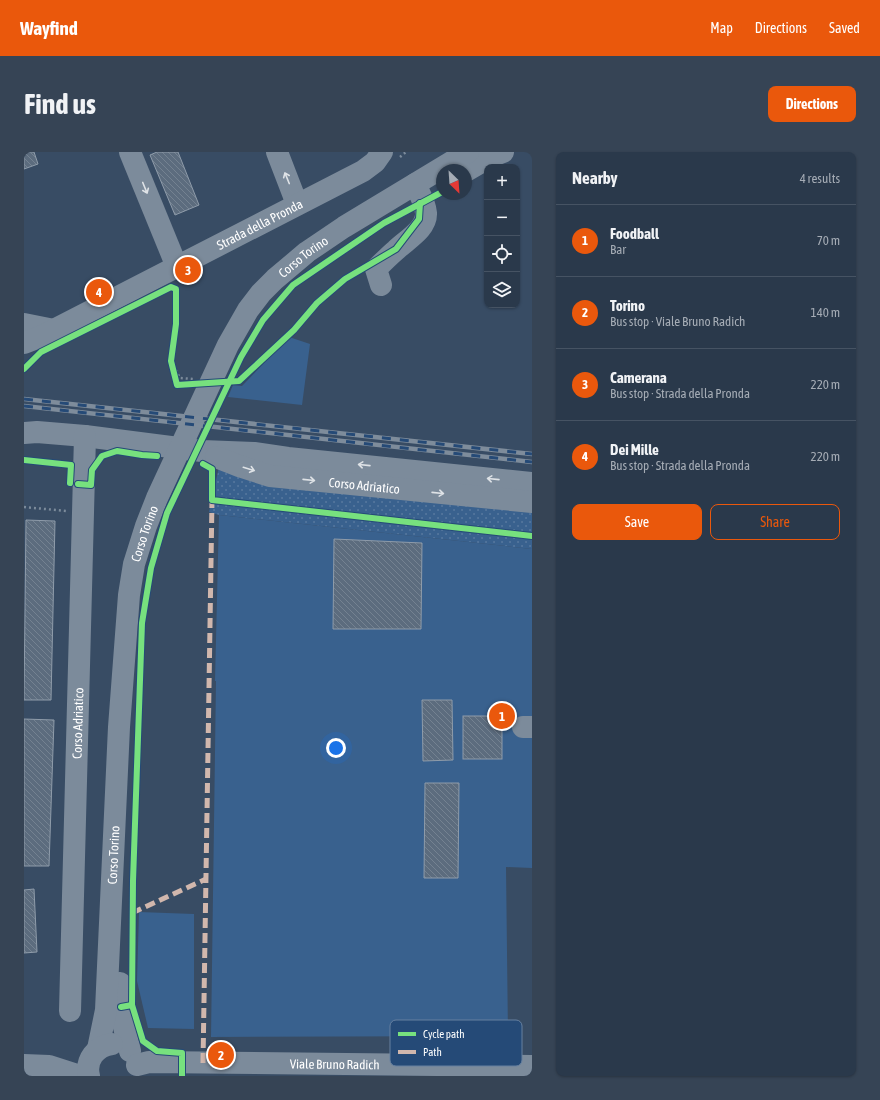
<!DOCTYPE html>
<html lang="en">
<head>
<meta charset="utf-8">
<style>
  :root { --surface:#2a394b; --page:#364455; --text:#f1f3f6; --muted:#a5acb5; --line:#465363; --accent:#ea580c }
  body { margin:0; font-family:"Asap Condensed",sans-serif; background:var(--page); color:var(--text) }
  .controls { position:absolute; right:12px; top:12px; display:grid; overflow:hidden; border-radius:8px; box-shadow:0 1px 3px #0004 }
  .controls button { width:36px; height:36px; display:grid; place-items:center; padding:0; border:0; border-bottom:1px solid var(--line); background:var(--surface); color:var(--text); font:20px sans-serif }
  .compass { position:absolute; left:412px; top:12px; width:36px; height:36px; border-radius:50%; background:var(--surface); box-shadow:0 1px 3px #0004; rotate:155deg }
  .you { position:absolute; left:312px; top:596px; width:14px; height:14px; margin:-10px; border:3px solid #fff; border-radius:50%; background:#1a73e8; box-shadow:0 0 0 6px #1a73e833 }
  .badge { display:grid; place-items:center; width:26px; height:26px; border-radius:50%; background:var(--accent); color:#fff; font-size:13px; font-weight:700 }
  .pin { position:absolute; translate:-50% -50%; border:2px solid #fff; box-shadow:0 1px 4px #0006 }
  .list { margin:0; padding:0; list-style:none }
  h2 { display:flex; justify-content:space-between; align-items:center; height:52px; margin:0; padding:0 16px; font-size:17px }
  h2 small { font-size:13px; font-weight:400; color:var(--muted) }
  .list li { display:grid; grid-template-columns:26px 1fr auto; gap:12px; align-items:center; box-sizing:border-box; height:72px; padding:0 16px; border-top:1px solid var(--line) }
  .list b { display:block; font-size:15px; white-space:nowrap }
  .list p { margin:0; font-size:13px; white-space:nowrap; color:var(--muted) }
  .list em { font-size:13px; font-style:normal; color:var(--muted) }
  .actions { display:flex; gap:8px; padding:12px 16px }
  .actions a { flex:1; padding:9px 0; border:1px solid var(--accent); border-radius:8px; text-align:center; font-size:14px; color:var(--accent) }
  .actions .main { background:var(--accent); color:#fff }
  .icon { flex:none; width:22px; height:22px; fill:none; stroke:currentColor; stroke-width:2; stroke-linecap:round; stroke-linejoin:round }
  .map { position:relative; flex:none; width:508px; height:924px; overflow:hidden; border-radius:8px }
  header { display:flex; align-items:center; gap:24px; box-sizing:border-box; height:56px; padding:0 20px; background:var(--accent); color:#fff }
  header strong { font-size:19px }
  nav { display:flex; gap:22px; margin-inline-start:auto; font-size:14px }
  .intro { display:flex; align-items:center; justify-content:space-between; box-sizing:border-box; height:96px; padding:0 24px }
  h1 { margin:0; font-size:28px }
  .button { padding:10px 18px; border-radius:8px; background:var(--accent); color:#fff; font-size:14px; font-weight:700 }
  main { display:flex; gap:24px; padding:0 24px }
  aside { flex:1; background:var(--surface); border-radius:8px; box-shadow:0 1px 3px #0004 }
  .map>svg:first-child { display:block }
  .grass { fill:url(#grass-dots) }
  .park { fill:#39618e }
  .building { fill:url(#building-back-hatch); stroke:#8f9caa }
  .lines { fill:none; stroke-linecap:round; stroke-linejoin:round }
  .path { stroke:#7c8b9b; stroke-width:2.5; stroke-dasharray:2 3; stroke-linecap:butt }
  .minor { stroke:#7c8b9b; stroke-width:22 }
  .rail-casing { stroke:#7e8c9b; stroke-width:4.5 }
  .rail { stroke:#254a77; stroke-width:3; stroke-dasharray:9; stroke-linecap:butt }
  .quiet { stroke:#d1b7ad; stroke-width:5; stroke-dasharray:10 5; stroke-linecap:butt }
  .cycleway-casing { stroke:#254a77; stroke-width:8 }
  .cycleway { stroke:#77e17e; stroke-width:6 }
  .oneway { stroke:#dee2e6 }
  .labels { text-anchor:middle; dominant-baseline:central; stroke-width:4; stroke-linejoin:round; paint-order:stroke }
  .street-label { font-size:13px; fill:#fff; stroke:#254a77 }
  .key { fill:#254a77; stroke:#6680a0; stroke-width:1 }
  .key-label { font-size:11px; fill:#fff }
</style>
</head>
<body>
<header>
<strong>Wayfind</strong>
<nav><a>Map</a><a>Directions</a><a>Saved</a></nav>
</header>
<div class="intro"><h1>Find us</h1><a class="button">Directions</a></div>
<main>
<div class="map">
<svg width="508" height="924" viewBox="0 0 508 924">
  <defs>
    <pattern id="grass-dots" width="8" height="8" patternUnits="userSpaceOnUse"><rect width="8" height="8" fill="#39618e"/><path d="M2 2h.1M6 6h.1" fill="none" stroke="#57799f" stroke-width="1.8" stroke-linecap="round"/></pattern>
    <pattern id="building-back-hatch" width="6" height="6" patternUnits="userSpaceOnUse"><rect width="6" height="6" fill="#5c6c7e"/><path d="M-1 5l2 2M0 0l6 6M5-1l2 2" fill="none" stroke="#748291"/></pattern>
  </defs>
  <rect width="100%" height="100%" fill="#384c64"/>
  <path class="grass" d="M195 315 508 359V397L195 363 185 360Z"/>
  <g class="park">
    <path d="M265 185 286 192 278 253 204 245 209 233 218 234Z"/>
    <path d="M195 363 508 397V716L482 715 484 884 187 885 192 529H191Z"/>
    <path d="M115 760 170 762V877L124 876 113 829Z"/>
  </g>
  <g class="building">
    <path d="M0 0H10L14 12 0 17Z"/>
    <path d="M133 0H154L175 53 151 63 126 3Z"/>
    <path d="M2 368 31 369 27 548H0Z"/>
    <path d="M310 387 398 391 397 477H309Z"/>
    <path d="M398 548H428L429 608 399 609Z"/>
    <rect x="439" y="564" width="39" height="43"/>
    <path d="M0 567 30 568 25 714H0Z"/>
    <path d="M401 631H435L434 726H400Z"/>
    <path d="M10 737 13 800 0 801V738Z"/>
  </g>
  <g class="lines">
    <g class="path">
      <path d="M376 5 382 0"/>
      <path d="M147 209 156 226 169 227"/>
      <path d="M0 355 42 359"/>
    </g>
    <g class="minor">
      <path d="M106 0 153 115"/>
      <path d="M253 0 273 52"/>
      <path d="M442 19 466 5 479 0"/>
      <path d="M357 133 352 117C358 111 365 104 372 98 382 88 403 77 402 61 401 50 395 41 391 32"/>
      <path d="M0 172 30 178"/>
      <path id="s1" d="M0 191 18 184 339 19 351 10 358 0"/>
      <path d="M0 281 13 280 61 284 178 299 230 301 264 306 508 331"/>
      <path id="s2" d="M192 305 215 314 246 324 508 350"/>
      <path d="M499 575H508"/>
      <path d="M96 831 98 867 106 899"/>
      <path id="s3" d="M46 859 61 284"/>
      <path id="s4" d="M74 897 82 858 95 575 105 443 110 412 122 374 133 346 204 193 224 158 237 141 251 127 283 100 320 75 444 0"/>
      <path d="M0 913 25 914 56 924"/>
      <path id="s5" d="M113 913 125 910 508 914"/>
      <path d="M65 924C61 908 72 894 88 892"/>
    </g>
    <g class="rail-casing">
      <g id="rail">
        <path d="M0 247 508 302"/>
        <path d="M0 254 508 310"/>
      </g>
    </g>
    <use href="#rail" class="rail"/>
    <g class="quiet">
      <path d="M108 761 182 727"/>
      <path d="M179 911 188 348"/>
    </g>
    <g class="cycleway-casing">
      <g id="cycleway">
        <path d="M0 217 17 200 147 135 152 137V172L147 209 153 233 215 229 270 178 293 151 321 127 372 97 395 67 396 51"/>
        <path d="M0 308 47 313 46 331"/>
        <path d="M179 312 188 317V348L508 384"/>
        <path d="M54 332 67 333 68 318 78 304 93 299 118 303 133 304"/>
        <path d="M108 853 119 889 133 899 158 901V924"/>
        <path d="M97 855 108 853 109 729 118 471 127 416 143 361 217 205 239 168 269 133 360 71 418 40"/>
      </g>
    </g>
    <use href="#cycleway" class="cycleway"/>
  </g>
  <defs><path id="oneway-shaft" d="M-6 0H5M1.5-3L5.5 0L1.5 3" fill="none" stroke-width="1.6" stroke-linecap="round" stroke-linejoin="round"/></defs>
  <g class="oneway">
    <use href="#oneway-shaft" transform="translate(263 26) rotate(-112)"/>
    <use href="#oneway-shaft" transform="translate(121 36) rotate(68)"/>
    <use href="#oneway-shaft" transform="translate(340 313) rotate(-174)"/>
    <use href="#oneway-shaft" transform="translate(225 317) rotate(17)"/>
    <use href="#oneway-shaft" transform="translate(469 327) rotate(-174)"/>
    <use href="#oneway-shaft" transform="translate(285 328) rotate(6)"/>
    <use href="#oneway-shaft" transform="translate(414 341) rotate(6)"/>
  </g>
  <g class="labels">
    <g class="street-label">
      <text stroke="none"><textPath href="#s1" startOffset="264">Strada della Pronda</textPath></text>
      <text stroke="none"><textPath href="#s4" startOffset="843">Corso Torino</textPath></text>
      <text stroke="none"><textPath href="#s2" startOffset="152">Corso Adriatico</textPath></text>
      <text stroke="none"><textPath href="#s4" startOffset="519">Corso Torino</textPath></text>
      <text stroke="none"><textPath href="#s3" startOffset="288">Corso Adriatico</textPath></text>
      <text stroke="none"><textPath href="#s4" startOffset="195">Corso Torino</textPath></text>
      <text stroke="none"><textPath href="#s5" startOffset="198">Viale Bruno Radich</textPath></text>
    </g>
  </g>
  <rect x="366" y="868" width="132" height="46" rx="6" class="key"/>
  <rect x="374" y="880" width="18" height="4" fill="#77e17e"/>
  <rect x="374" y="898" width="18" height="4" fill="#d1b7ad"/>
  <g class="key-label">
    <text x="399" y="886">Cycle path</text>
    <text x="399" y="904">Path</text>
  </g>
</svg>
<div class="controls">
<button>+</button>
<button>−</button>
<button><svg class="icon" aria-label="locate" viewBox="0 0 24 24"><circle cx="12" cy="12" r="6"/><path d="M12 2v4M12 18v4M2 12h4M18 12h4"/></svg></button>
<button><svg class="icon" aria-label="layers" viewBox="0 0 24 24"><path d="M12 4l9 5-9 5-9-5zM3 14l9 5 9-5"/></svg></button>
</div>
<svg class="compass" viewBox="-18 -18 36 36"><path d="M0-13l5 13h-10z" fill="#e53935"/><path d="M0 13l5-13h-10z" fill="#a5acb5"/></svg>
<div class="you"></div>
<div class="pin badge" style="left:478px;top:564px">1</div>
<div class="pin badge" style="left:197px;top:903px">2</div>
<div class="pin badge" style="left:164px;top:118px">3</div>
<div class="pin badge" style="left:75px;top:140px">4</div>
</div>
<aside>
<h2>Nearby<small>4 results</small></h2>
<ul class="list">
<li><span class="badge">1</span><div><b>Foodball</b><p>Bar</p></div><em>70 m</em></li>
<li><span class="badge">2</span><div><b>Torino</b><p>Bus stop · Viale Bruno Radich</p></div><em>140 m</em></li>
<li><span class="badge">3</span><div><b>Camerana</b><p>Bus stop · Strada della Pronda</p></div><em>220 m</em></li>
<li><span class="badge">4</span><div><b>Dei Mille</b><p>Bus stop · Strada della Pronda</p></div><em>220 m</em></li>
</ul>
<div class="actions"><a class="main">Save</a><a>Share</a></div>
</aside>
</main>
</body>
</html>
